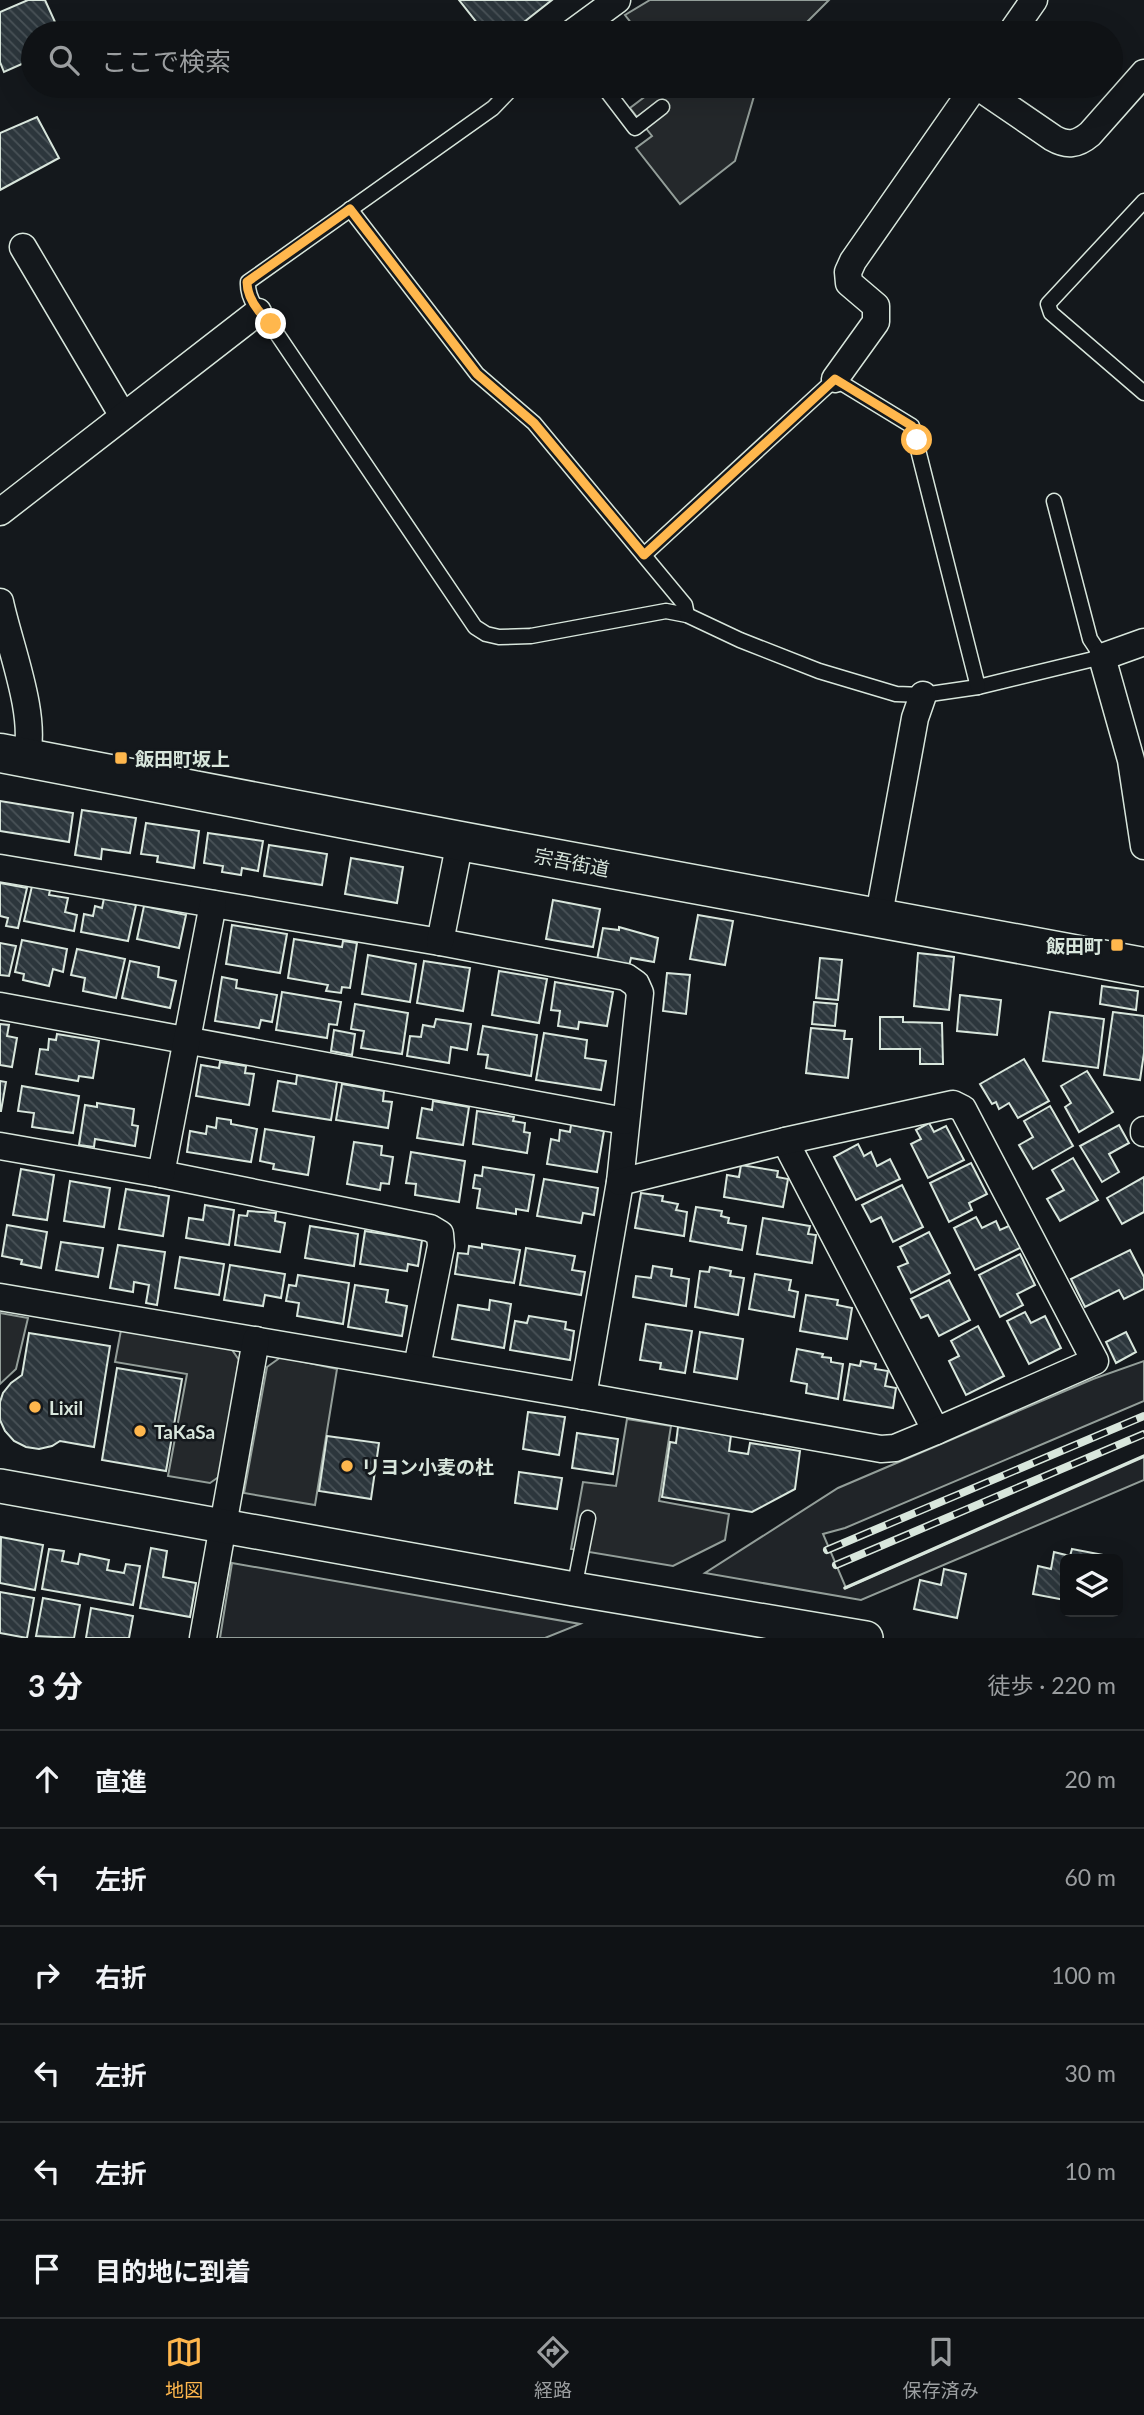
<!DOCTYPE html>
<html lang="ja">
<head>
<meta charset="utf-8">
<style>
  :root { --surface:#0f1215; --page:#1d2022; --text:#f1f3f6; --muted:#9b9ea0; --line:#2f3234; --accent:#ffb74d }
  body { margin:0; font-family:Lato,"Noto Sans JP",sans-serif; background:var(--page); color:var(--text) }
  .controls { position:absolute; right:21px; bottom:21px; display:grid; overflow:hidden; border-radius:10px; box-shadow:0 7px 28px #0002 }
  .controls button { width:63px; height:63px; display:grid; place-items:center; padding:0; border:0; border-bottom:2px solid var(--line); background:var(--surface); color:var(--text); font:35px sans-serif }
  .stop { position:absolute; width:21px; height:21px; margin:-16px; border:5px solid #ffb74d; border-radius:50%; background:#fff }
  .stop.end { background:#ffb74d; border-color:#fff; box-shadow:0 2px 7px #0008 }
  .list { margin:0; padding:0; list-style:none }
  h2 { display:flex; justify-content:space-between; align-items:center; height:91px; margin:0; padding:0 28px; font-size:30px }
  h2 small { font-size:23px; font-weight:400; color:var(--muted) }
  .list li { display:grid; grid-template-columns:46px 1fr auto; gap:21px; align-items:center; box-sizing:border-box; height:98px; padding:0 28px; border-top:2px solid var(--line) }
  .list b { display:block; font-size:26px; white-space:nowrap }
  .list em { font-size:23px; font-style:normal; color:var(--muted) }
  .icon { flex:none; width:38px; height:38px; fill:none; stroke:currentColor; stroke-width:2; stroke-linecap:round; stroke-linejoin:round }
  .map { position:relative; flex:none; width:1144px; height:1638px; overflow:hidden }
  .search { position:absolute; background:var(--surface); box-shadow:0 7px 28px #0002; left:21px; right:21px; top:21px; height:77px; display:flex; align-items:center; gap:18px; box-sizing:border-box; padding:0 24px; border-radius:38px; color:var(--muted); font-size:26px }
  .sheet { height:679px; background:var(--surface) }
  nav { display:flex; justify-content:space-around; align-items:center; box-sizing:border-box; height:98px; border-top:2px solid var(--line); background:var(--surface); font-size:19px; color:var(--muted) }
  nav a { display:grid; justify-items:center; gap:4px }
  nav .on { color:var(--accent) }
  .map>svg:first-child { display:block }
  .green { fill:#202428; stroke:#939e99; stroke-width:2 }
  .parking { fill:#24282b; stroke:#939e99; stroke-width:2 }
  .building { fill:url(#building-back-hatch); stroke:#d8e6dc; stroke-width:2 }
  .lines { fill:none; stroke-linecap:round; stroke-linejoin:round }
  .service-casing { stroke:#d8e6dc; stroke-width:17 }
  .minor-casing { stroke:#d8e6dc; stroke-width:29 }
  .tertiary-casing { stroke:#d8e6dc; stroke-width:36 }
  .trunk-casing { stroke:#d8e6dc; stroke-width:41 }
  .service { stroke:#14181c; stroke-width:14 }
  .minor { stroke:#14181c; stroke-width:26 }
  .tertiary { stroke:#14181c; stroke-width:33 }
  .trunk { stroke:#14181c; stroke-width:38 }
  .rail-casing { stroke:#d8e6dc; stroke-width:8 }
  .rail { stroke:#14181c; stroke-width:5; stroke-dasharray:16; stroke-linecap:butt }
  .wall { stroke:#d8e6dc; stroke-width:3.5 }
  .route { stroke:#ffb74d; stroke-width:9 }
  .poi-dot { fill:#ffb74d; stroke:#14181c; stroke-width:2.5 }
  .labels { text-anchor:middle; dominant-baseline:central; stroke-width:5; stroke-linejoin:round; paint-order:stroke }
  .poi-label { font-size:19px; font-weight:bold; fill:#d8e6dc; stroke:#14181c; text-anchor:start }
  .street-label { font-size:19px; fill:#d8e6dc; stroke:#14181c }
</style>
</head>
<body>
<div class="map">
<svg width="1144" height="1638" viewBox="0 0 1144 1638">
  <defs>
    <pattern id="building-back-hatch" width="6" height="6" patternUnits="userSpaceOnUse" patternTransform="scale(1.75)"><rect width="6" height="6" fill="#2c363c"/><path d="M-1 5l2 2M0 0l6 6M5-1l2 2" fill="none" stroke="#4a5358"/></pattern>
  </defs>
  <rect width="100%" height="100%" fill="#14181c"/>
  <g class="green">
    <path d="M1144 1361V1401L845 1528 823 1534 846 1588 1144 1456V1480L861 1600 705 1573 838 1488 1093 1379Z"/>
    <path d="M232 1563 580 1624 545 1638H220Z"/>
  </g>
  <g class="parking">
    <path d="M650 0H829L796 33H639L625 15Z"/>
    <path d="M659 86H757L735 161 680 204 636 148 652 136 630 108Z"/>
    <path d="M0 1313 28 1318 16 1369 0 1384Z"/>
    <path d="M121 1330 230 1347 239 1360 220 1476 210 1483 168 1476 187 1374 115 1362Z"/>
    <path d="M281 1357 337 1369 315 1505 244 1493 267 1367Z"/>
    <path d="M627 1419 671 1426 659 1501 729 1514 725 1540 673 1566 571 1549 583 1482 616 1486Z"/>
  </g>
  <g class="building">
    <path d="M28 0H45L60 33H33V59L4 72 0 62V12Z"/>
    <path d="M459 0H552L510 33H485Z"/>
    <path d="M37 117 59 158 0 190V133Z"/>
    <path d="M0 801 73 813 69 842 0 831Z"/>
    <path d="M82 810 136 818 130 853 102 849 101 859 75 855Z"/>
    <path d="M146 823 199 831 194 868 157 862 158 856 141 854Z"/>
    <path d="M208 833 263 841 258 871 242 868 241 875 222 872 223 866 204 863Z"/>
    <path d="M269 845 327 854 322 885 264 876Z"/>
    <path d="M351 858 403 867 397 903 345 894Z"/>
    <path d="M0 883 27 888 18 928 6 926 8 918 0 916Z"/>
    <path d="M32 886 50 890 49 895 68 898 65 912 77 915 74 931 24 921Z"/>
    <path d="M104 898 136 905 128 941 81 932 84 914 93 916 95 906 102 908Z"/>
    <path d="M553 900 600 909 593 947 546 939Z"/>
    <path d="M144 906 186 915 179 948 137 939Z"/>
    <path d="M698 915 733 921 725 965 690 959Z"/>
    <path d="M232 925 287 934 280 973 226 964Z"/>
    <path d="M619 927 658 938 654 962 631 958 629 966 597 960 603 928 619 930Z"/>
    <path d="M294 939 342 947 343 941 357 943 350 988 342 987 341 993 326 991 328 985 288 978Z"/>
    <path d="M22 940 67 949 63 972 53 969 49 986 23 980 24 974 15 972Z"/>
    <path d="M0 943 16 946 9 976 0 975Z"/>
    <path d="M77 949 125 959 116 998 83 991 85 978 71 975Z"/>
    <path d="M918 953 954 957 949 1010 914 1006Z"/>
    <path d="M368 955 416 964 410 1002 362 994Z"/>
    <path d="M820 958 842 960 838 1000 816 998Z"/>
    <path d="M130 961 159 967 158 977 176 981 170 1008 122 998Z"/>
    <path d="M424 961 470 968 463 1011 417 1003Z"/>
    <path d="M499 971 547 979 539 1023 492 1015Z"/>
    <path d="M667 973 690 975 686 1014 663 1011Z"/>
    <path d="M222 977 237 980 236 988 277 995 272 1022 261 1020 259 1028 215 1021Z"/>
    <path d="M555 982 613 992 607 1026 579 1022 578 1029 558 1026 560 1011 551 1010Z"/>
    <path d="M1102 986 1138 991 1136 1010 1100 1004Z"/>
    <path d="M282 992 341 1002 337 1025 329 1024 327 1038 276 1030Z"/>
    <path d="M960 995 1001 1000 997 1035 957 1031Z"/>
    <path d="M814 1002 837 1004 835 1026 812 1024Z"/>
    <path d="M355 1004 408 1013 402 1054 361 1048 364 1031 351 1029Z"/>
    <path d="M1050 1012 1104 1019 1098 1068 1043 1061Z"/>
    <path d="M1113 1012 1144 1016V1053L1140 1080 1104 1075Z"/>
    <path d="M880 1017H903V1022L942 1023 943 1064H920V1049H880Z"/>
    <path d="M436 1019 471 1024 467 1050 451 1047 449 1063 407 1056 410 1036 421 1037 423 1025 434 1027Z"/>
    <path d="M0 1024 9 1025 7 1036 17 1038 12 1067 0 1065Z"/>
    <path d="M483 1026 537 1035 531 1076 486 1068 488 1055 478 1054Z"/>
    <path d="M811 1028 845 1031 844 1039H852L848 1078 806 1073Z"/>
    <path d="M334 1030 355 1034 352 1055 331 1051Z"/>
    <path d="M544 1033 587 1040 585 1058 606 1061 601 1090 536 1080Z"/>
    <path d="M57 1034 99 1041 93 1078 79 1076 78 1081 36 1074 40 1049 48 1050 49 1039 56 1040Z"/>
    <path d="M1024 1059 1049 1101 1018 1118 1009 1103 999 1109 996 1102 992 1104 980 1084Z"/>
    <path d="M220 1062 246 1066 245 1073 254 1074 249 1105 196 1096 201 1065 219 1068Z"/>
    <path d="M1087 1071 1113 1112 1079 1132 1065 1107 1071 1103 1061 1086Z"/>
    <path d="M297 1075 337 1082 331 1120 273 1111 278 1081 296 1084Z"/>
    <path d="M0 1081 6 1082 1 1111H0Z"/>
    <path d="M342 1084 384 1091 383 1101 392 1102 388 1128 336 1120Z"/>
    <path d="M22 1086 79 1096 73 1133 32 1127 34 1113 18 1111Z"/>
    <path d="M433 1101 469 1107 463 1145 417 1138 422 1108 432 1110Z"/>
    <path d="M97 1103 134 1109 132 1125 138 1126 135 1146 95 1139 94 1147 79 1145 85 1105 97 1107Z"/>
    <path d="M1050 1106 1073 1146 1033 1169 1019 1145 1033 1137 1024 1121Z"/>
    <path d="M477 1111 514 1117 513 1121 525 1123 524 1132 530 1133 527 1153 473 1144Z"/>
    <path d="M217 1118 231 1120V1124L257 1129 251 1162 187 1152 190 1131 206 1134 207 1126 216 1128Z"/>
    <path d="M929 1123 934 1132 946 1126 964 1160 928 1178 911 1144 921 1139 916 1130Z"/>
    <path d="M571 1125 604 1131 597 1172 547 1164 551 1139 559 1141 560 1130 570 1132Z"/>
    <path d="M1119 1125 1129 1143 1109 1154 1119 1172 1102 1182 1080 1146Z"/>
    <path d="M265 1129 314 1137 308 1175 273 1169 274 1164 260 1161Z"/>
    <path d="M354 1142 382 1146 381 1155 393 1157 389 1184 381 1183 380 1190 347 1184Z"/>
    <path d="M858 1144 864 1156 871 1152 877 1166 890 1159 900 1179 856 1200 834 1157Z"/>
    <path d="M411 1152 465 1161 459 1202 415 1195 416 1184 406 1183Z"/>
    <path d="M1073 1158 1098 1200 1060 1221 1047 1199 1064 1190 1052 1170Z"/>
    <path d="M971 1163 987 1194 969 1203 972 1210 949 1222 930 1183Z"/>
    <path d="M741 1165 778 1171 777 1177 788 1179 783 1207 724 1197 727 1175 739 1177Z"/>
    <path d="M483 1167 534 1175 528 1211 516 1209V1214L477 1208 480 1189 473 1188 475 1175 482 1176Z"/>
    <path d="M21 1169 54 1175 47 1220 13 1215Z"/>
    <path d="M1144 1177V1212L1122 1224 1107 1198Z"/>
    <path d="M544 1179 598 1188 594 1215 583 1213 581 1223 537 1216Z"/>
    <path d="M70 1181 110 1188 104 1227 64 1221Z"/>
    <path d="M902 1185 923 1227 893 1242 881 1217 871 1222 862 1205Z"/>
    <path d="M126 1189 169 1196 163 1236 119 1229Z"/>
    <path d="M641 1193 663 1196 662 1201 678 1204 676 1210 687 1212 684 1236 635 1228Z"/>
    <path d="M205 1205 234 1210 229 1245 186 1238 189 1218 203 1220Z"/>
    <path d="M696 1207 722 1211 721 1216 729 1218 728 1223 746 1226 742 1250 690 1241Z"/>
    <path d="M248 1211 276 1213 275 1221 285 1223 280 1252 235 1245 239 1215 247 1216Z"/>
    <path d="M976 1217 982 1228 996 1221 1000 1230 1011 1225 1022 1247 975 1270 954 1228Z"/>
    <path d="M763 1218 810 1226 808 1234 816 1235 812 1263 757 1254Z"/>
    <path d="M7 1225 47 1232 41 1268 21 1264 22 1260 2 1256Z"/>
    <path d="M310 1226 358 1234 354 1266 305 1258Z"/>
    <path d="M365 1231 422 1240 418 1266 408 1264 407 1271 360 1264Z"/>
    <path d="M929 1232 950 1273 911 1293 898 1267 908 1263 900 1247Z"/>
    <path d="M61 1242 103 1248 98 1277 56 1270Z"/>
    <path d="M482 1244 520 1250 514 1283 455 1274 458 1253 468 1254 469 1246 482 1248Z"/>
    <path d="M118 1245 165 1252 157 1305 146 1303 149 1285 134 1282 133 1292 110 1288Z"/>
    <path d="M526 1248 575 1256 572 1270 585 1272 581 1295 520 1285Z"/>
    <path d="M1130 1250 1144 1277V1289L1124 1299 1119 1290 1085 1307 1071 1279Z"/>
    <path d="M1020 1254 1035 1285 1017 1294 1023 1305 1000 1317 979 1275Z"/>
    <path d="M180 1257 224 1264 219 1295 175 1288Z"/>
    <path d="M230 1265 285 1274 281 1298 265 1295 263 1306 224 1300Z"/>
    <path d="M653 1266 672 1269 671 1276 689 1279 686 1306 633 1297 636 1276 651 1278Z"/>
    <path d="M710 1267 731 1271 730 1276 744 1278 738 1315 695 1307 700 1271 709 1272Z"/>
    <path d="M755 1274 791 1280 789 1290 798 1292 794 1317 749 1309Z"/>
    <path d="M298 1275 349 1283 343 1324 297 1316 299 1303 286 1301 289 1285 296 1286Z"/>
    <path d="M949 1280 970 1320 939 1336 928 1315 921 1318 911 1299Z"/>
    <path d="M355 1285 388 1290 386 1302 407 1306 402 1336 348 1327Z"/>
    <path d="M806 1295 838 1300 837 1305 852 1308 847 1339 800 1331Z"/>
    <path d="M490 1300 511 1304 504 1348 452 1339 458 1305 489 1310Z"/>
    <path d="M1025 1312 1031 1323 1045 1316 1061 1348 1029 1364 1007 1321Z"/>
    <path d="M529 1316 566 1322 565 1329 574 1331 570 1360 510 1350 515 1321 527 1323Z"/>
    <path d="M646 1324 692 1331 685 1373 660 1369 661 1363 640 1360Z"/>
    <path d="M978 1326 1004 1376 966 1395 949 1361 959 1356 951 1341Z"/>
    <path d="M700 1332 743 1339 737 1379 694 1372Z"/>
    <path d="M1126 1332 1136 1352 1116 1363 1106 1342Z"/>
    <path d="M29 1333 110 1346 94 1447 60 1441 52 1446 39 1449 26 1447 14 1441 5 1431 0 1420V1402L3 1393 11 1383 22 1375Z"/>
    <path d="M797 1349 823 1354 822 1357 831 1358V1362L843 1364 838 1399 806 1393 807 1384 791 1381Z"/>
    <path d="M861 1361 876 1364 875 1369 888 1371 885 1386 896 1388 893 1408 844 1400 850 1364 860 1366Z"/>
    <path d="M117 1368 182 1379 166 1471 102 1460Z"/>
    <path d="M528 1412 565 1417 559 1455 523 1449Z"/>
    <path d="M678 1427 731 1435 729 1451 748 1454 750 1443 800 1451 795 1489 752 1512 662 1497 670 1442 676 1443Z"/>
    <path d="M577 1433 618 1439 613 1474 572 1468Z"/>
    <path d="M327 1436 379 1443 371 1499 319 1491Z"/>
    <path d="M519 1472 562 1478 557 1509 515 1503Z"/>
    <path d="M1 1537 43 1545 35 1590 0 1583Z"/>
    <path d="M151 1548 167 1551 163 1577 196 1583 190 1617 140 1608Z"/>
    <path d="M49 1549 64 1551 62 1561 78 1564 80 1554 109 1560 107 1570 124 1573 126 1564 140 1566 133 1605 42 1589Z"/>
    <path d="M1072 1549 1114 1557V1559H1065V1600L1033 1594 1038 1566 1051 1569 1054 1552 1070 1556Z"/>
    <path d="M944 1569 966 1574 957 1618 914 1609 920 1580 941 1585Z"/>
    <path d="M0 1592 34 1598 27 1638 0 1633Z"/>
    <path d="M43 1598 80 1605 74 1638 36 1636Z"/>
    <path d="M91 1608 133 1616 129 1638H86Z"/>
  </g>
  <g class="lines">
    <g class="service-casing">
      <g id="service">
        <path d="M514 86 493 108 248 282C247 299 259 313 271 325L475 627 486 634 499 637 531 636 666 611 687 615 740 640 819 671 896 694 923 695 978 687 1102 657 1090 639 1054 501"/>
        <path d="M603 86 635 128 662 107"/>
        <path d="M1144 201 1048 304 1051 313 1144 393"/>
        <path d="M350 209 477 374 534 423 685 605 687 615"/>
        <path d="M644 555 835 379 912 426 978 687"/>
        <path d="M574 1589 588 1518"/>
      </g>
    </g>
    <g class="minor-casing">
      <g id="minor">
        <path d="M572 33 617 0"/>
        <path d="M1011 33 1034 0"/>
        <path d="M977 86 1053 138C1067 146 1077 145 1090 134L1144 73"/>
        <path d="M23 247 123 416"/>
        <path d="M835 379 876 322V306L849 283 848 272 853 261 975 86"/>
        <path d="M0 512 258 312"/>
        <path d="M0 602C9 645 38 716 26 758"/>
        <path d="M1144 642 1102 657 1131 760 1144 846"/>
        <path d="M0 868 440 942 626 977 636 984 640 993 620 1182 583 1396"/>
        <path d="M878 920 915 718 923 695"/>
        <path d="M440 942 460 841"/>
        <path d="M0 1006 625 1121"/>
        <path d="M1144 1130V1133"/>
        <path d="M785 1141 936 1431"/>
        <path d="M0 1146 161 1174 430 1228 440 1234 441 1246 417 1367"/>
        <path d="M161 1174 213 904"/>
        <path d="M0 1297 583 1396 881 1449 895 1448 936 1431 1095 1361 963 1109 953 1104 785 1141 620 1182"/>
        <path d="M203 1638 256 1340"/>
      </g>
    </g>
    <g class="tertiary-casing">
      <path id="tertiary" d="M0 1486 574 1589 866 1638"/>
    </g>
    <g class="trunk-casing">
      <path id="trunk" d="M0 753 460 841 1144 967"/>
    </g>
    <use href="#service" class="service"/>
    <use href="#minor" class="minor"/>
    <use href="#tertiary" class="tertiary"/>
    <use href="#trunk" class="trunk"/>
    <g class="rail-casing">
      <g id="rail">
        <path d="M827 1550 1144 1416"/>
        <path d="M836 1565 1144 1434"/>
      </g>
    </g>
    <use href="#rail" class="rail"/>
    <path class="wall" d="M845 1588 1144 1456"/>
  </g>
  <g class="lines">
    <path class="route" d="M271 324C259 313 247 299 247 282L350 209 477 374 534 423 644 555 835 379 912 426 917 440"/>
  </g>
  <g class="poi-dot">
    <rect x="114" y="751" width="14" height="14" rx="3.5"/>
    <rect x="1110" y="938" width="14" height="14" rx="3.5"/>
    <circle cx="35" cy="1407" r="7"/>
    <circle cx="140" cy="1431" r="7"/>
    <circle cx="347" cy="1466" r="7"/>
  </g>
  <g class="labels">
    <g class="poi-label">
      <text x="135" y="758">飯田町坂上</text>
      <text x="1103" y="945" text-anchor="end">飯田町</text>
      <text x="49" y="1407">Lixil</text>
      <text x="154" y="1431">TaKaSa</text>
      <text x="361" y="1466">リヨン小麦の杜</text>
    </g>
    <g class="street-label">
      <text transform="translate(572 862) rotate(11)">宗吾街道</text>
    </g>
  </g>
</svg>
<div class="controls">
<button><svg class="icon" aria-label="layers" viewBox="0 0 24 24"><path d="M12 4l9 5-9 5-9-5zM3 14l9 5 9-5"/></svg></button>
</div>
<div class="stop" style="left:917px;top:440px"></div>
<div class="stop end" style="left:271px;top:324px"></div>
<div class="search"><svg class="icon" aria-label="search" viewBox="0 0 24 24"><circle cx="10" cy="10" r="6"/><path d="M15 15l6 6"/></svg>ここで検索</div>
</div>
<section class="sheet">
<h2>3 分<small>徒歩 · 220 m</small></h2>
<ul class="list">
<li><svg class="icon" aria-label="ahead" viewBox="0 0 24 24"><path d="M12 20V5M6 11l6-6 6 6"/></svg><div><b>直進</b></div><em>20 m</em></li>
<li><svg class="icon" aria-label="left" viewBox="0 0 24 24"><path d="M17 20v-9H6M10 6l-5 5 5 5"/></svg><div><b>左折</b></div><em>60 m</em></li>
<li><svg class="icon" aria-label="right" viewBox="0 0 24 24"><path d="M7 20v-9h11M14 6l5 5-5 5"/></svg><div><b>右折</b></div><em>100 m</em></li>
<li><svg class="icon" aria-label="left" viewBox="0 0 24 24"><path d="M17 20v-9H6M10 6l-5 5 5 5"/></svg><div><b>左折</b></div><em>30 m</em></li>
<li><svg class="icon" aria-label="left" viewBox="0 0 24 24"><path d="M17 20v-9H6M10 6l-5 5 5 5"/></svg><div><b>左折</b></div><em>10 m</em></li>
<li><svg class="icon" aria-label="arrive" viewBox="0 0 24 24"><path d="M6 21V4h12l-3 4 3 4H6"/></svg><div><b>目的地に到着</b></div></li>
</ul>
</section>
<nav>
<a class="on"><svg class="icon" aria-label="map" viewBox="0 0 24 24"><path d="M3 6l6-2 6 2 6-2v14l-6 2-6-2-6 2zM9 4v14M15 6v14"/></svg>地図</a>
<a><svg class="icon" aria-label="directions" viewBox="0 0 24 24"><path d="M12 3l9 9-9 9-9-9zM9 14v-3h6M13 9l2 2-2 2"/></svg>経路</a>
<a><svg class="icon" aria-label="saved" viewBox="0 0 24 24"><path d="M7 4h10v16l-5-4-5 4z"/></svg>保存済み</a>
</nav>
</body>
</html>
